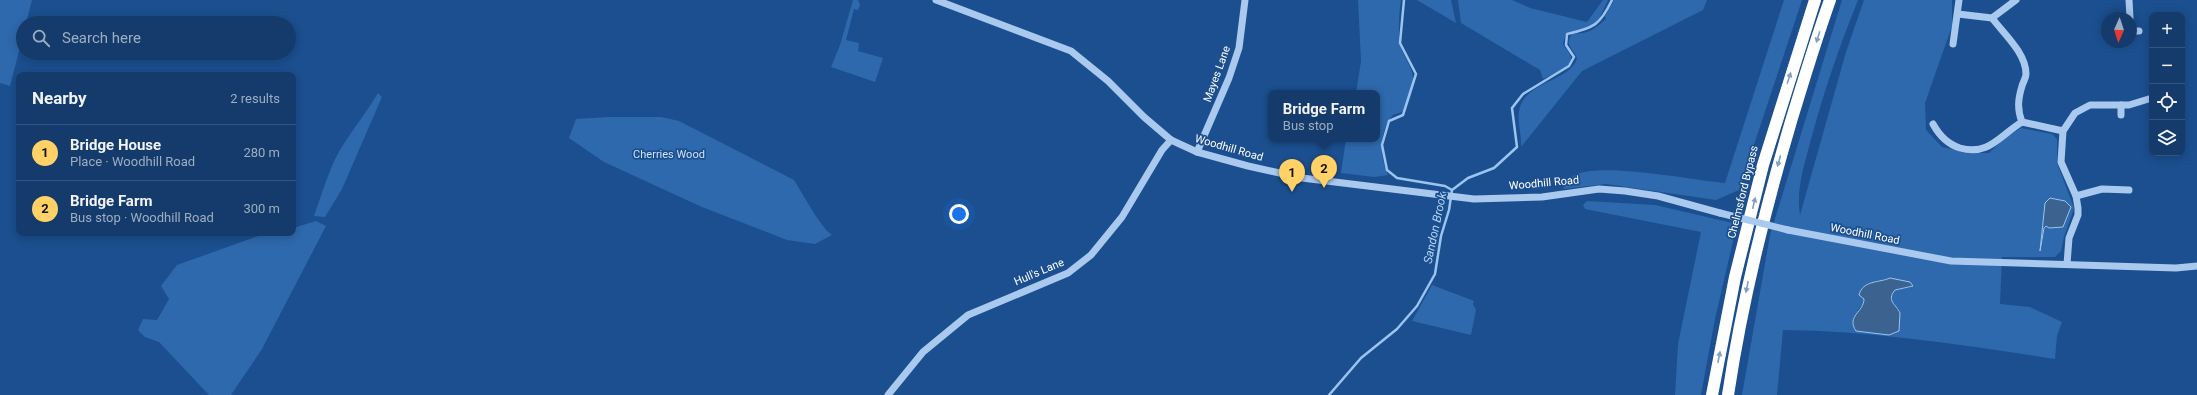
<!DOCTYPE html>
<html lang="en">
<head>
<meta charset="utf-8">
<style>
  :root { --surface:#143b6b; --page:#214673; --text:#f1f3f6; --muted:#9dadc1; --line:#33557e; --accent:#ffd166 }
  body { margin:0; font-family:Roboto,sans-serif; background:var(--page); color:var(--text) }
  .controls { position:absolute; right:12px; top:12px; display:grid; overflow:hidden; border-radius:8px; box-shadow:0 2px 10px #0003 }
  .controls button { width:36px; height:36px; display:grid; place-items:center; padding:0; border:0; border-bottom:1px solid var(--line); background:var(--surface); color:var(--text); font:20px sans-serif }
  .compass { position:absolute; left:2101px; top:12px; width:36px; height:36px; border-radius:50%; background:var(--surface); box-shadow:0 2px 10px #0003; rotate:183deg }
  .you { position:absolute; left:959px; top:214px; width:14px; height:14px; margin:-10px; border:3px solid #fff; border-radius:50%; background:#1a73e8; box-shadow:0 0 0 6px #1a73e833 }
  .badge { display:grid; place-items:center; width:26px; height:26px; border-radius:50%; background:var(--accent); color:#111; font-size:13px; font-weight:700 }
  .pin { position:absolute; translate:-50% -33px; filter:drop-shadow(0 1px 2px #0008) }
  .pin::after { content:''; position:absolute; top:21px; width:14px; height:12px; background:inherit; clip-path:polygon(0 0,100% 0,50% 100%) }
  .popup { position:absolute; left:1268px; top:90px; width:112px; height:52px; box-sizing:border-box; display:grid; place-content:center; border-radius:8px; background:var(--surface); filter:drop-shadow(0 1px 3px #0005); font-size:13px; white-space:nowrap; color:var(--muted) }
  .popup b { font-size:15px; color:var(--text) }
  .popup::after { content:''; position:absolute; left:50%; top:100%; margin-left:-8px; border:8px solid transparent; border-top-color:var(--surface) }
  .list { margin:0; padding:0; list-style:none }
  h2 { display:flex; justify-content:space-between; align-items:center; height:52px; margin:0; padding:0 16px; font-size:17px }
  h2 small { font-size:13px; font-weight:400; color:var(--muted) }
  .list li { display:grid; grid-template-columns:26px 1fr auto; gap:12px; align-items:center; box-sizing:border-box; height:56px; padding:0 16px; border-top:1px solid var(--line) }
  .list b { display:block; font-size:15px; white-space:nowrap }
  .list p { margin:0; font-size:13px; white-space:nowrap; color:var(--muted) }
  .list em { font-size:13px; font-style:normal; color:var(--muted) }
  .icon { flex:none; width:22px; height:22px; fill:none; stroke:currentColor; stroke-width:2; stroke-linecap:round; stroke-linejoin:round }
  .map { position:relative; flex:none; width:2197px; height:395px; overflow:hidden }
  .search { position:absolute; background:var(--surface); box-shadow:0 2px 10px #0003; left:16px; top:16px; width:280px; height:44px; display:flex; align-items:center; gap:10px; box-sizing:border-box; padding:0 14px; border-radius:22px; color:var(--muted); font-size:15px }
  .panel { position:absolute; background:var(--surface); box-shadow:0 2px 10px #0003; left:16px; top:72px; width:280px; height:164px; border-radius:8px }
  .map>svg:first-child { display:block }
  .green { fill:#2e69ad; fill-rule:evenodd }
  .water { fill:#3c6290; stroke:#9cc4f0 }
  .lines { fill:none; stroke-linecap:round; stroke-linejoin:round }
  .stream { stroke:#9cc4f0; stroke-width:2.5 }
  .minor { stroke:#a9c9ee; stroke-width:7 }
  .highway { stroke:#fff; stroke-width:12 }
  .minor-bridge { stroke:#a9c9ee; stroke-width:7 }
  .oneway { fill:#829ec1 }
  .labels { text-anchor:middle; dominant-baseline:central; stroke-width:3.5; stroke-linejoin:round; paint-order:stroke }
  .street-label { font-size:11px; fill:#fff; stroke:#1b4f8f }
  .park-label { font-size:11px; fill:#cfe3fa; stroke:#1b4f8f }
  .water-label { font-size:12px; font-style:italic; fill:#b5d3f5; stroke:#1b4f8f }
</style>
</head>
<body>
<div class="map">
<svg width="2197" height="395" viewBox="0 0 2197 395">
  <rect width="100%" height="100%" fill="#1b4f8f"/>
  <g class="green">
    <path d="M0 0H32L26 23H23V36L10 86 0 83Z"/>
    <path d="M853 0H858L860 5 858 10 854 9 846 40 859 43 858 51 883 58 875 82 831 67 840 45Z"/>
    <path d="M1358 0H1401C1399 13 1398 29 1400 43 1402 57 1415 68 1413 83 1412 90 1409 106 1403 111 1400 114 1394 113 1392 116 1379 131 1380 159 1388 175L1374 177 1341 173 1346 139H1377V93H1356L1361 61Z"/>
    <path d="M1417 0H1451L1456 23Z"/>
    <path d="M1458 0H1512L1530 8 1587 22 1603 0H1608L1599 19 1592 26 1566 33 1563 44C1565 49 1569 51 1570 55 1576 67 1551 75 1543 79L1540 70 1461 23Z"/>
    <path d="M1614 0H1707L1703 10 1582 71 1521 147C1522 134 1516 120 1520 107 1528 81 1572 80 1577 58 1573 48 1564 45 1572 34 1590 33 1592 31 1606 19L1605 16Z"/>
    <path d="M1784 0H1802L1739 190 1716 200 1606 184 1563 189C1566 184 1569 178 1575 175 1603 162 1690 180 1725 183Z"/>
    <path d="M1842 0H1858C1839 47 1823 94 1810 143 1804 166 1796 190 1800 215L1846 52 1864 0H1952V26L1925 103 1926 130 1942 147 1971 153H1989L2005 138 2021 128 2052 134 2057 139V163L2074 208 2064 237 2061 251 2055 257H2002L2000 304 2030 307 2062 322 2057 336 2055 359C1965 345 1874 331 1783 330L1777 395H1742L1770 235ZM1890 278 1910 282 1912 287 1895 290 1891 294 1892 303 1900 311H1857L1864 303V299L1859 295 1867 285Z"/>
    <path d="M378 93 382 97 342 189 325 217 314 216C323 191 330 164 345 142 356 125 368 110 378 93Z"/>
    <path d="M609 117H661L679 121 794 180 815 215 826 230 832 235 815 244 787 240 702 207 630 174 604 162 569 138 576 119Z"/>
    <path d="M1587 201 1655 205 1737 224 1715 319 1701 395H1675L1678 344 1701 232 1590 210 1585 209 1583 205Z"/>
    <path d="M316 221 326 226 262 349 231 395H209L159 342 145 337 138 330 143 319 157 320 169 299 161 286 177 265 261 235 293 233V228Z"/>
    <path d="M1432 285 1474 301 1473 304 1476 310 1471 335 1412 321Z"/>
  </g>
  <g class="water">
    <path d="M2050 198 2065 201 2071 207 2063 227 2049 228 2046 226 2044 228 2040 251 2045 203Z"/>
    <path d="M1890 278 1910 282 1913 286 1895 290C1886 301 1896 304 1900 313L1899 331 1889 335 1856 331C1846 316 1864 312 1864 299L1859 295C1863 280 1879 283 1890 278Z"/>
  </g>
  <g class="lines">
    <g class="stream">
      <path d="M1404 0 1400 43 1416 74 1403 115 1389 121 1382 145 1387 170 1397 178 1445 186 1452 190"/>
      <path d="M1329 395 1361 358 1397 329 1417 306 1435 274 1441 236 1449 210 1452 190 1468 178 1494 168 1517 147 1512 108 1523 94 1569 66 1574 57 1566 45 1567 34C1594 28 1600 25 1612 0"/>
    </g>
    <g class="minor">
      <path d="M936 0 1071 51 1108 81 1144 117 1171 140 1197 152 1248 166 1302 178 1474 199 1542 197 1599 189 1625 191 1658 196 1720 213"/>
      <path d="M2016 0 1992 18C2004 34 2026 53 2026 74 2026 78 2023 82 2022 86 2018 99 2017 109 2022 122L2063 131"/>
      <path d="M2129 0 2130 18"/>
      <path d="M1958 14 1992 18"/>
      <path d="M2131 31H2139"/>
      <path d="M1953 44 1959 0"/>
      <path d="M2121 105V115"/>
      <path d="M1933 124C1939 135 1947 144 1960 148 1989 156 1999 136 2022 122"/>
      <path d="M1197 152 1229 78 1239 48 1245 0"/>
      <path d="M2076 196 2102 189 2129 190"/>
      <path d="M1788 230 1951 261 2176 268 2197 266"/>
      <path d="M2067 264 2069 238 2078 215V208L2076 196 2061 162 2063 131 2075 113 2090 105H2129L2152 98"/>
      <path d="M888 395 923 352 968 315 1068 273 1091 255 1122 217 1162 150 1171 140"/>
    </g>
    <g class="highway">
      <path d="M1712 395 1735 277 1763 165 1815 0"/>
      <path d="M1728 395C1742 301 1765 209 1792 118 1804 79 1816 39 1830 0"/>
    </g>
    <path class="minor-bridge" d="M1720 213 1788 230"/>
  </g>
  <defs><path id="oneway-solid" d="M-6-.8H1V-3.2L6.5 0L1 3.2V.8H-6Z"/></defs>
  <g class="oneway">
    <use href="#oneway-solid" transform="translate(1818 37) rotate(108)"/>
    <use href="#oneway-solid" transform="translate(1789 78) rotate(-72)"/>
    <use href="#oneway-solid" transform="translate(1779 161) rotate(106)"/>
    <use href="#oneway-solid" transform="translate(1754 203) rotate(-77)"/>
    <use href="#oneway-solid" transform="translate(1747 287) rotate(101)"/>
    <use href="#oneway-solid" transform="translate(1719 357) rotate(-79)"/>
  </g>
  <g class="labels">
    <g class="street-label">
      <text transform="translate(1217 74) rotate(-70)">Mayes Lane</text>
      <text transform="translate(1229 148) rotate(16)">Woodhill Road</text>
      <text transform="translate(1544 183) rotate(-5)">Woodhill Road</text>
      <text transform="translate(1743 192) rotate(-76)">Chelmsford Bypass</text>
      <text transform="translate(1865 234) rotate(11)">Woodhill Road</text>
      <text transform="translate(1039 272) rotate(-23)">Hull's Lane</text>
    </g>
    <g class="park-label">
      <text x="669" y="154">Cherries Wood</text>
    </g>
    <g class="water-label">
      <text transform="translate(1435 228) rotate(-78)">Sandon Brook</text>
    </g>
  </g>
</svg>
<div class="controls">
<button>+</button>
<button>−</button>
<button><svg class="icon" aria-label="locate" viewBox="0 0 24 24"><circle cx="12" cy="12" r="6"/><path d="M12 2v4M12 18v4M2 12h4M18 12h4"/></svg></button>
<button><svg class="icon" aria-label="layers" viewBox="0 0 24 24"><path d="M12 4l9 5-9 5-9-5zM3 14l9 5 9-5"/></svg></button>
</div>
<svg class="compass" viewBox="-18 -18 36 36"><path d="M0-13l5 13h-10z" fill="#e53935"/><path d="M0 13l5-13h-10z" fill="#9dadc1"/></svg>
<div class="you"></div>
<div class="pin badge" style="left:1292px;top:192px">1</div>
<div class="pin badge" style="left:1324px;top:188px">2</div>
<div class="popup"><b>Bridge Farm</b>Bus stop</div>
<div class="search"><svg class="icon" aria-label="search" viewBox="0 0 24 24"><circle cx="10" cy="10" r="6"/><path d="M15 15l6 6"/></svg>Search here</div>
<section class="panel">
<h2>Nearby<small>2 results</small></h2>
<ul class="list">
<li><span class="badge">1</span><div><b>Bridge House</b><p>Place · Woodhill Road</p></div><em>280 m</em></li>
<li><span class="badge">2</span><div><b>Bridge Farm</b><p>Bus stop · Woodhill Road</p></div><em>300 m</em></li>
</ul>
</section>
</div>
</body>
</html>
